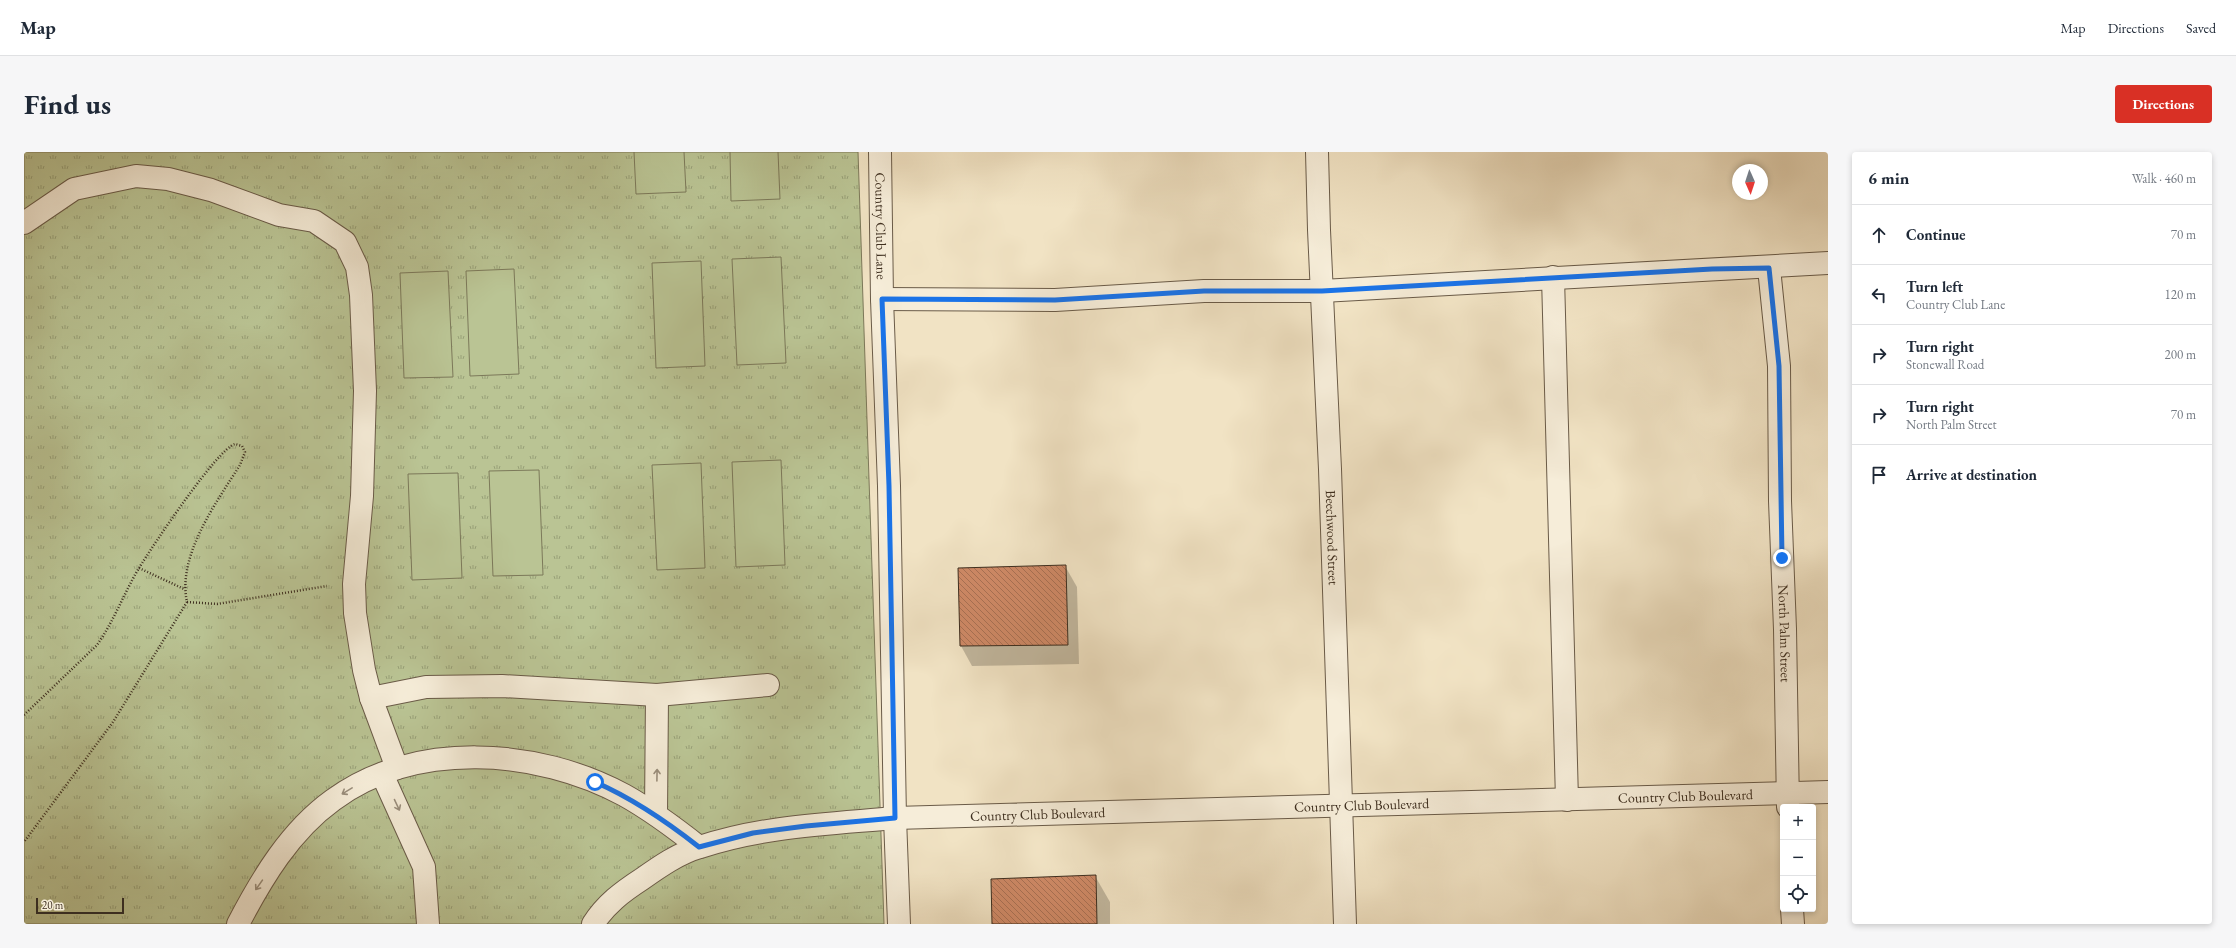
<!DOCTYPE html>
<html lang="en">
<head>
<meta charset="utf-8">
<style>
  :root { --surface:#fff; --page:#f6f6f7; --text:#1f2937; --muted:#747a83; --line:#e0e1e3; --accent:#d93025 }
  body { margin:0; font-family:"EB Garamond",serif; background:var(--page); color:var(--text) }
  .controls { position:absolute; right:12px; bottom:12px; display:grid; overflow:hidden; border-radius:4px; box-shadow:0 2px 6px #0003 }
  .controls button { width:36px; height:36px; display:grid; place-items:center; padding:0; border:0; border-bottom:1px solid var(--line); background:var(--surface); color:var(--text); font:20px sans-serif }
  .compass { position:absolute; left:1708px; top:12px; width:36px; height:36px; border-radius:50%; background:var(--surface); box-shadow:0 2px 6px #0003; rotate:177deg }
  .scale { position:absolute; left:12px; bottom:10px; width:88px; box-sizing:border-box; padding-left:4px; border:2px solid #3d2e1f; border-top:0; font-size:11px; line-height:14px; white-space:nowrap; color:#3d2e1f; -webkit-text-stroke:3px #f6edd9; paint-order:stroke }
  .stop { position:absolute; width:12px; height:12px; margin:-9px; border:3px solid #1a73e8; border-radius:50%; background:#fff }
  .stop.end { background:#1a73e8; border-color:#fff; box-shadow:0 1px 4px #0008 }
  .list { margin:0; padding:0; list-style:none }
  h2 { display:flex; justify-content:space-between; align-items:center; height:52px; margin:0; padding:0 16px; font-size:17px }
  h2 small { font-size:13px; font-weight:400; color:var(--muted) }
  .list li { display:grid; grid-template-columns:26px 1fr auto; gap:12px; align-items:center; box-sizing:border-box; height:60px; padding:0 16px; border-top:1px solid var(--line) }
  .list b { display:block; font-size:15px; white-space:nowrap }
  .list p { margin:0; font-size:13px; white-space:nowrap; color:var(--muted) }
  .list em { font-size:13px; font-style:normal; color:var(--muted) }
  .icon { flex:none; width:22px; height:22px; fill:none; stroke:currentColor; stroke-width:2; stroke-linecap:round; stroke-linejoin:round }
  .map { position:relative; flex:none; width:1804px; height:772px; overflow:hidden; border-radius:4px }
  header { display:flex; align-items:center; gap:24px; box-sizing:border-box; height:56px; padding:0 20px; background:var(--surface); border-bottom:1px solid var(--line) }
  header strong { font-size:19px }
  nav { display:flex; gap:22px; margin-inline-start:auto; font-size:14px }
  .intro { display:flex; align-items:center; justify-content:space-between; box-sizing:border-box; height:96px; padding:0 24px }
  h1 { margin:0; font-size:28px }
  .button { padding:10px 18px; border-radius:4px; background:var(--accent); color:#fff; font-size:14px; font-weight:700 }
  main { display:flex; gap:24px; padding:0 24px }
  aside { flex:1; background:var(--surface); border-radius:4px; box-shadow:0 2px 6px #0003 }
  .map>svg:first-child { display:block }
  .grass { fill:url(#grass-tufts); stroke:#7c795a }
  .pitch { fill:#bac494; stroke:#7c795a }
  .shadow { fill:#0003 }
  .building { fill:url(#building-back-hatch); stroke:#3d2e1f }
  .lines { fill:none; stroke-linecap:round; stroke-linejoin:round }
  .minor-casing { stroke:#6a5b48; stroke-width:24 }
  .path { stroke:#3d2e1f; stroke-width:2.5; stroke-dasharray:1 2; stroke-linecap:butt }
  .minor { stroke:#f6edd9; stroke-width:22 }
  .oneway { stroke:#9a8e7c }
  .route { stroke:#1a73e8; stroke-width:5 }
  .labels { text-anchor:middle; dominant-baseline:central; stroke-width:4; stroke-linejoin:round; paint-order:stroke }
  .street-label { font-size:14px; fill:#3d2e1f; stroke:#f6edd9 }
</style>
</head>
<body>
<header>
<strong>Map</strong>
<nav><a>Map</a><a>Directions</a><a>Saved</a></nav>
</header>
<div class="intro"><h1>Find us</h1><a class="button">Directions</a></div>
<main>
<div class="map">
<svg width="1804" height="772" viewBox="0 0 1804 772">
  <defs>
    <pattern id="grass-tufts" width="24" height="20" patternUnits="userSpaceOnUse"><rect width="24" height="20" fill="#bac494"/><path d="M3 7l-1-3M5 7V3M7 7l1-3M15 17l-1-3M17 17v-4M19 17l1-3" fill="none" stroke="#98a078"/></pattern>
    <pattern id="building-back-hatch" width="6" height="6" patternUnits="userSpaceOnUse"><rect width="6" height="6" fill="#ce8966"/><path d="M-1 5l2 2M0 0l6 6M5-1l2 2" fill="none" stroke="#a87053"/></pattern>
  </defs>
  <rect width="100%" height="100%" fill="#f1e3c4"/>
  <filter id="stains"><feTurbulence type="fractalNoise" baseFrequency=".005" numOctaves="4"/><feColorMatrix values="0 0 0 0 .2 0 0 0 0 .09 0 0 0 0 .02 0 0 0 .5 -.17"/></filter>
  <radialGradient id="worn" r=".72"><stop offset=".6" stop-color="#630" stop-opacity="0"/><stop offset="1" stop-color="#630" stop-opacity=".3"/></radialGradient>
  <path class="grass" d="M0 0H834L860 772H0Z"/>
  <g class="pitch">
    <path d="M610 0H660L662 40 612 42Z"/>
    <path d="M706 0H754L756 47 707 49Z"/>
    <path d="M757 105 762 211 713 213 708 107Z"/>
    <path d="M677 109 681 214 632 216 628 111Z"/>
    <path d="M490 117 495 222 446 224 442 119Z"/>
    <path d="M424 119 429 225 380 226 376 121Z"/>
    <path d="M757 308 761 413 712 415 708 310Z"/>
    <path d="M677 311 681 416 633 418 628 313Z"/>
    <path d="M515 318 519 423 469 424 465 319Z"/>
    <path d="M434 321 438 426 388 428 384 322Z"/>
  </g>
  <g class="shadow">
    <path d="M1041 414 1053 435 1055 512 948 514 937 494 935 417Z"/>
    <path d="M1071 724 1086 750V772H969Z"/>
  </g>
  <g class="building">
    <path d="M1042 413 1044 493 936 494 934 416Z"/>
    <path d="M1072 723 1073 772H968L967 727Z"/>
  </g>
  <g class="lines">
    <g class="minor-casing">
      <g id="minor">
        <path id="s1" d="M856 0 858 147 865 334 871 666 875 772"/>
        <path id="s2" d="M1293 0 1295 78 1306 317 1321 772"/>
        <path d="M0 71 50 37 112 24 144 27 187 38 255 63 290 69 321 90 333 115 337 143 341 239 338 344 330 432 331 461 340 518 347 546 373 616"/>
        <path id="s3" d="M1745 116 1755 214 1756 349 1761 477 1764 655"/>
        <path d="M1529 125 1543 648"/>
        <path d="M858 147 1031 148 1180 139H1298L1804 111"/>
        <path d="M347 546 402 535 478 534 633 543 744 533"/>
        <path d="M358 622 400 715 404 772"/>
        <path d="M632 662 633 543"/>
        <path d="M1768 757 1769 772"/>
        <path d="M214 772C238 726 266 679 309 648 391 588 513 596 600 643 627 658 651 676 675 695"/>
        <path id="s4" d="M569 772C582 752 598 740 618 727 635 715 655 701 676 695 739 674 805 672 871 666L1804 640"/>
      </g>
    </g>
    <g class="path">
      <path d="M115 416 160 437"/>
      <path d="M163 450 193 452 303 434"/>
      <path d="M0 563 73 493C90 469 100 441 115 416 128 395 193 297 211 292L218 294 221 300 216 313C192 351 153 404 163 450L89 570 0 690"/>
    </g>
    <use href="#minor" class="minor"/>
  </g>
  <defs><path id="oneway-shaft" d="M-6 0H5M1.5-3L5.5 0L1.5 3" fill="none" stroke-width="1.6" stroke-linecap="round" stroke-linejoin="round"/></defs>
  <g class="oneway">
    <use href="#oneway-shaft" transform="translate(633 623) rotate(-89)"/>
    <use href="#oneway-shaft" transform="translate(323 639) rotate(149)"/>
    <use href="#oneway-shaft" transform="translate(373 653) rotate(65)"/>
    <use href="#oneway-shaft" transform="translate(235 733) rotate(125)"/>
  </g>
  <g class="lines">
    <path class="route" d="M571 630C610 647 642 669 675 695L729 681 782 674 871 666 865 334 858 147 1031 148 1180 139H1298L1688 117 1745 116 1755 214 1758 406"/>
  </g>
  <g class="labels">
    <g class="street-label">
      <text stroke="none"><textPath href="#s1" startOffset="74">Country Club Lane</textPath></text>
      <text stroke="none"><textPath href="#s2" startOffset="386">Beechwood Street</textPath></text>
      <text stroke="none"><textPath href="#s3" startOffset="366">North Palm Street</textPath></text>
      <text stroke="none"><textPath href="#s4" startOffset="1122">Country Club Boulevard</textPath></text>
      <text stroke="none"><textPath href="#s4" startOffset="798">Country Club Boulevard</textPath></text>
      <text stroke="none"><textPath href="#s4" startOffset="474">Country Club Boulevard</textPath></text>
    </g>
  </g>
  <rect width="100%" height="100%" filter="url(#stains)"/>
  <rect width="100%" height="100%" fill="url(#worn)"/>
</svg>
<div class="controls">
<button>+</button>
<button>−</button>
<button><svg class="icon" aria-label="locate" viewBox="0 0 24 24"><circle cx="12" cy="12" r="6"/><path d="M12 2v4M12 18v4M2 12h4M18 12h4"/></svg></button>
</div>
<svg class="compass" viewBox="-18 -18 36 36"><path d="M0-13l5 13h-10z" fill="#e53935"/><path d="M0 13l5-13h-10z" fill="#747a83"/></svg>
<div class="scale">20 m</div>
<div class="stop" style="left:571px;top:630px"></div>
<div class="stop end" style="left:1758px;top:406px"></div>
</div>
<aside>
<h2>6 min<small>Walk · 460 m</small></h2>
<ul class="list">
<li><svg class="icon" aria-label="ahead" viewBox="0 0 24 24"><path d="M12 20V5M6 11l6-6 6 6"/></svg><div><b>Continue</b></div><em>70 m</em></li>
<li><svg class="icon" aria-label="left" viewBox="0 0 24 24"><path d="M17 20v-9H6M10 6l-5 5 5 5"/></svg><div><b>Turn left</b><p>Country Club Lane</p></div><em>120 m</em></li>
<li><svg class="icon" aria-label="right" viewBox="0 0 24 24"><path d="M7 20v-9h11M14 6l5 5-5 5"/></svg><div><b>Turn right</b><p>Stonewall Road</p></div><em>200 m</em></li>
<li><svg class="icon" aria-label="right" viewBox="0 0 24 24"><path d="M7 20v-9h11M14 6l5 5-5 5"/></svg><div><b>Turn right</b><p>North Palm Street</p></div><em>70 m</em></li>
<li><svg class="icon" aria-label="arrive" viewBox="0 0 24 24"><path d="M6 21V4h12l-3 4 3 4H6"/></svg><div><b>Arrive at destination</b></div></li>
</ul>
</aside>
</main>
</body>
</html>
